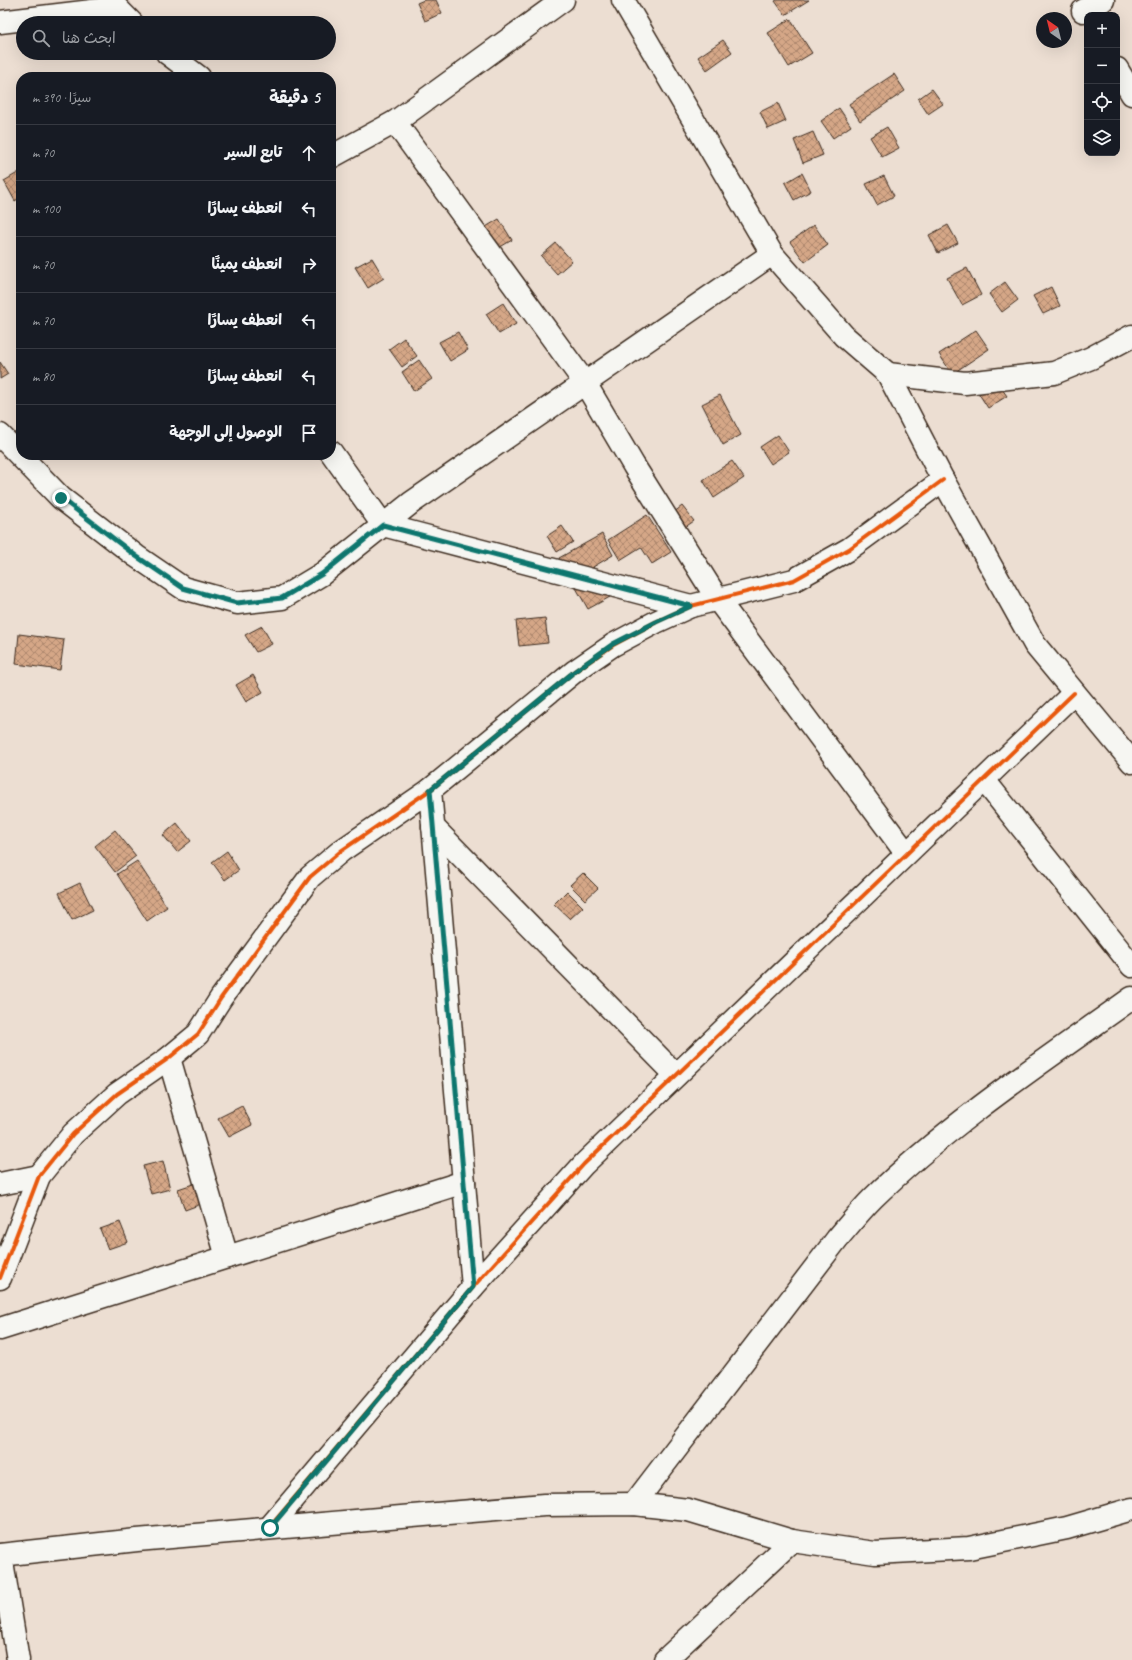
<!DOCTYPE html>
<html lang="ar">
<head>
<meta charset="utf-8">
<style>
  :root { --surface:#171b24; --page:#242831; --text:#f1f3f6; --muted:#9ea1a6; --line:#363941 }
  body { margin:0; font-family:Caveat,"Playpen Sans Arabic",sans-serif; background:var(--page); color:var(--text); direction:rtl }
  .controls { position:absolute; right:12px; top:12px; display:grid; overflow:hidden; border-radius:8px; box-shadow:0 4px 16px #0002 }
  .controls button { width:36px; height:36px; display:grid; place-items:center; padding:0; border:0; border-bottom:1px solid var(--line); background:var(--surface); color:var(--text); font:20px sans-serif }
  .compass { position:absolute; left:1036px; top:12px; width:36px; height:36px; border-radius:50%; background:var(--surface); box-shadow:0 4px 16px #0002; rotate:325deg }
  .stop { position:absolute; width:12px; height:12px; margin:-9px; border:3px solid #0f766e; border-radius:50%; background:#fff }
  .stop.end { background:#0f766e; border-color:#fff; box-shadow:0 1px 4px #0008 }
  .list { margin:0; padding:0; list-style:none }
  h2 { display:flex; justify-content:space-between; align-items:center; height:52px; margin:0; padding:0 16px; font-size:17px }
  h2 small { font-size:13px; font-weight:400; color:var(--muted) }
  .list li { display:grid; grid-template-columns:26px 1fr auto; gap:12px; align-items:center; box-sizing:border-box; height:56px; padding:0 16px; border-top:1px solid var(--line) }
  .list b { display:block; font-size:15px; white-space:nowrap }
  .list em { font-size:13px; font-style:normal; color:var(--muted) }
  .icon { flex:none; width:22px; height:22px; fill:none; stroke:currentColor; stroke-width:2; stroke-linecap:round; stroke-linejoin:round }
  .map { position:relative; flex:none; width:1132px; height:1660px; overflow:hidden; direction:ltr }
  .search { position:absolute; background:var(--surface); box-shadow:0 4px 16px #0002; left:16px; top:16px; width:320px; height:44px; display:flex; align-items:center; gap:10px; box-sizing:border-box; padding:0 14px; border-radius:22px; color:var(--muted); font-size:15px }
  .panel { position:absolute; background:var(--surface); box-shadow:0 4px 16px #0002; left:16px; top:72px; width:320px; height:388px; border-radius:16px; direction:rtl }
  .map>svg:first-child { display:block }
  .building { fill:url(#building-cross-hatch); stroke:#3b2a1e }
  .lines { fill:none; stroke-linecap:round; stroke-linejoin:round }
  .street-casing { stroke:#3b2a1e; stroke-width:25 }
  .street { stroke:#f6f6f2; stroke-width:22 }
  .cycleway-casing { stroke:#f6f6f2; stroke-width:6 }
  .cycleway { stroke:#e8590c; stroke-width:4 }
  .route { stroke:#0f766e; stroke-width:5 }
</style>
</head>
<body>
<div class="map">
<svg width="1132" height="1660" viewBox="0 0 1132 1660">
  <defs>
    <pattern id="building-cross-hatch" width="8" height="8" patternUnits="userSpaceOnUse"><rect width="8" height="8" fill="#d5a787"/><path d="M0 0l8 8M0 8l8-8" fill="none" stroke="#ae886e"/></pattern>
  </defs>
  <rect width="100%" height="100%" fill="#ecded2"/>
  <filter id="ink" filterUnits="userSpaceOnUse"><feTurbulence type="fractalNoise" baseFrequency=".025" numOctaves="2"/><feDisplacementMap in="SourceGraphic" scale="8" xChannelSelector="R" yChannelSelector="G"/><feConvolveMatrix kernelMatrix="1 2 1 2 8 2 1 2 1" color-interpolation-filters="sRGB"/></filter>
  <g filter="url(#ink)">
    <g class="building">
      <path d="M424 0H436L442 13 425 21 417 3Z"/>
      <path d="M777 0H809L785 15 775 1Z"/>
      <path d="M790 19 812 53 789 67 768 33Z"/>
      <path d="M723 40 732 52 707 70 698 57Z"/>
      <path d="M894 74 905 91 860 121 849 104Z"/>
      <path d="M932 89 943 104 928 114 918 99Z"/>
      <path d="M778 103 786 121 768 129 760 112Z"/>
      <path d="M839 108 851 126 833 138 821 121Z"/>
      <path d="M887 127 899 148 882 157 870 137Z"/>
      <path d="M813 132 823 155 803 163 794 140Z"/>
      <path d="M21 171V197L15 201 4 181Z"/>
      <path d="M802 173 811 191 794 200 785 183Z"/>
      <path d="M884 176 894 196 877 205 866 184Z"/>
      <path d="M499 219 512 240 497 249 484 228Z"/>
      <path d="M814 225 828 245 805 262 790 242Z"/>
      <path d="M948 225 958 243 938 253 929 235Z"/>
      <path d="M556 243 572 261 557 274 541 256Z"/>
      <path d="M372 258 384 278 368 288 355 267Z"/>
      <path d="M967 268 981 295 962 305 947 278Z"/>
      <path d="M1005 282 1018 300 1002 312 989 294Z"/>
      <path d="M1051 287 1060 306 1043 314 1033 296Z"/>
      <path d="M503 303 516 324 499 334 486 314Z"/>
      <path d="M976 330 989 349 952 374 939 354Z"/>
      <path d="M458 332 468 350 450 361 439 342Z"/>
      <path d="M404 338 417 356 402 367 389 349Z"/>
      <path d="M419 360 432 379 414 391 402 372Z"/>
      <path d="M0 362 8 374 0 379Z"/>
      <path d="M997 382 1007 396 988 408 979 394Z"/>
      <path d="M720 395 741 435 723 445 702 404Z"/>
      <path d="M778 435 789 452 771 464 760 447Z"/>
      <path d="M732 461 744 478 714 498 703 480Z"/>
      <path d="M682 506 694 521 675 534 664 520Z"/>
      <path d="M647 515 671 552 652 564 641 547 620 560 608 540Z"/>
      <path d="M562 526 573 542 557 552 547 536Z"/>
      <path d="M602 534 613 555 593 567 610 597 588 609 559 558Z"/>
      <path d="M545 618 548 643 519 646 516 621Z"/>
      <path d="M262 626 272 644 256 652 245 635Z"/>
      <path d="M19 634 64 640 60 670 16 664Z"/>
      <path d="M253 675 263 692 246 702 236 685Z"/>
      <path d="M177 823 191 841 177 852 163 835Z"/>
      <path d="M115 830 136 856 115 872 95 846Z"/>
      <path d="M227 851 239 870 225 880 212 862Z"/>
      <path d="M137 861 167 907 147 921 117 874Z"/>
      <path d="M583 873 598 888 585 900 570 885Z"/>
      <path d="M80 883 93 910 72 920 59 893Z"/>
      <path d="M567 891 583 907 570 919 554 904Z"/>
      <path d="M242 1106 252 1125 229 1137 218 1118Z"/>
      <path d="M163 1161 170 1189 151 1194 143 1166Z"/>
      <path d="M205 1180 212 1200 185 1210 178 1189Z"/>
      <path d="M120 1222 128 1242 108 1249 100 1229Z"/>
    </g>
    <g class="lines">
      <g class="street-casing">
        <g id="street">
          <path d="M109 0 132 23"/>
          <path d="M623 0 772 254 844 336 888 374 943 480 1035 645 1132 762"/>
          <path d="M1083 11 1103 0"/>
          <path d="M0 22 117 8"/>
          <path d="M167 53 199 77"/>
          <path d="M1117 69 1132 94"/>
          <path d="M395 122 585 383 634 466 718 600 906 853"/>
          <path d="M331 157 395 122 563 0"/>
          <path d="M888 374 965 383 1054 373 1091 358 1132 336"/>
          <path d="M0 435 61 498 136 556 183 588 237 603 282 598 322 574 411 503 772 254"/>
          <path d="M331 452 383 525 691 606"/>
          <path d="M984 780 1132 966"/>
          <path d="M430 790 473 1287"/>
          <path d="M433 827 676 1075"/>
          <path d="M169 1058 227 1257"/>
          <path d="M0 1184 39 1176"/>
          <path d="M0 1278 39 1176 73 1134 117 1094 169 1058 198 1034 221 998 310 877 341 851 430 790 575 671 613 645 656 622 691 606 794 580 849 549 943 480"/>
          <path d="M0 1329 464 1182"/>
          <path d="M634 1504 837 1239C849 1225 860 1211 873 1198 951 1122 1044 1061 1132 998"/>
          <path d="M269 1528 473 1287 584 1164 1074 693"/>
          <path d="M0 1555 137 1540 424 1515 544 1505 634 1504 688 1510 792 1541 875 1553 969 1548 1067 1528 1132 1509"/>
          <path d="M1 1555 18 1660"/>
          <path d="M665 1660 792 1541"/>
        </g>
      </g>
      <use href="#street" class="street"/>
      <g class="cycleway-casing">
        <g id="cycleway">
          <path d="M0 1278 39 1176 73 1134 117 1094 169 1058 198 1034 221 998 310 877 341 851 430 790 575 671 613 645 656 622 691 606 794 580 849 549 943 480"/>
          <path d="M269 1528 473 1287 584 1164 1074 693"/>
        </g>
      </g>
      <use href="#cycleway" class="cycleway"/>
    </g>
  </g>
  <g class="lines" filter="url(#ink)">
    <path class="route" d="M61 498 136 556 183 588 237 603 282 598 322 574 383 525 691 606 656 622 613 644 575 671 430 790 473 1287 270 1528"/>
  </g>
</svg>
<div class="controls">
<button>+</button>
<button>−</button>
<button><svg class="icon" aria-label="locate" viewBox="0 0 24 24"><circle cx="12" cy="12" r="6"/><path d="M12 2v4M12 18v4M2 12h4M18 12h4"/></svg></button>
<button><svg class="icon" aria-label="layers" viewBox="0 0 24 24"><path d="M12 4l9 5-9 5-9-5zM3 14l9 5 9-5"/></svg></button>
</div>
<svg class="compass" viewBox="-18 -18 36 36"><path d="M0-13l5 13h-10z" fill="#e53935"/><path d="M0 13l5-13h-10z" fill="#9ea1a6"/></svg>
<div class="stop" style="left:270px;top:1528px"></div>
<div class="stop end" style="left:61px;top:498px"></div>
<div class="search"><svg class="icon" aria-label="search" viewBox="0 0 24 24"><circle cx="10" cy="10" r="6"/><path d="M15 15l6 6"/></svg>ابحث هنا</div>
<section class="panel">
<h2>5 دقيقة<small>سيرًا · 390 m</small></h2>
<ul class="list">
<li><svg class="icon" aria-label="ahead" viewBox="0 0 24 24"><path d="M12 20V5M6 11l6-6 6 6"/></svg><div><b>تابع السير</b></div><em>70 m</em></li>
<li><svg class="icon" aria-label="left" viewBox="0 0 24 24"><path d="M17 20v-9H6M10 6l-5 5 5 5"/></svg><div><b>انعطف يسارًا</b></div><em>100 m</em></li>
<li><svg class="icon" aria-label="right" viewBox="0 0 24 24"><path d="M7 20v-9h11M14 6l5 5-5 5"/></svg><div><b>انعطف يمينًا</b></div><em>70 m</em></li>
<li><svg class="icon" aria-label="left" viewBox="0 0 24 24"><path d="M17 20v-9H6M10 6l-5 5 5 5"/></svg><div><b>انعطف يسارًا</b></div><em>70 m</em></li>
<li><svg class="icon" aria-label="left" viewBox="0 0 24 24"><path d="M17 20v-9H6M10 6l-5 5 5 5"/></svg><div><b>انعطف يسارًا</b></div><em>80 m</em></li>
<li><svg class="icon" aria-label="arrive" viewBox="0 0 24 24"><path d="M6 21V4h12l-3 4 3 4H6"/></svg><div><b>الوصول إلى الوجهة</b></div></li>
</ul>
</section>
</div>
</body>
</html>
